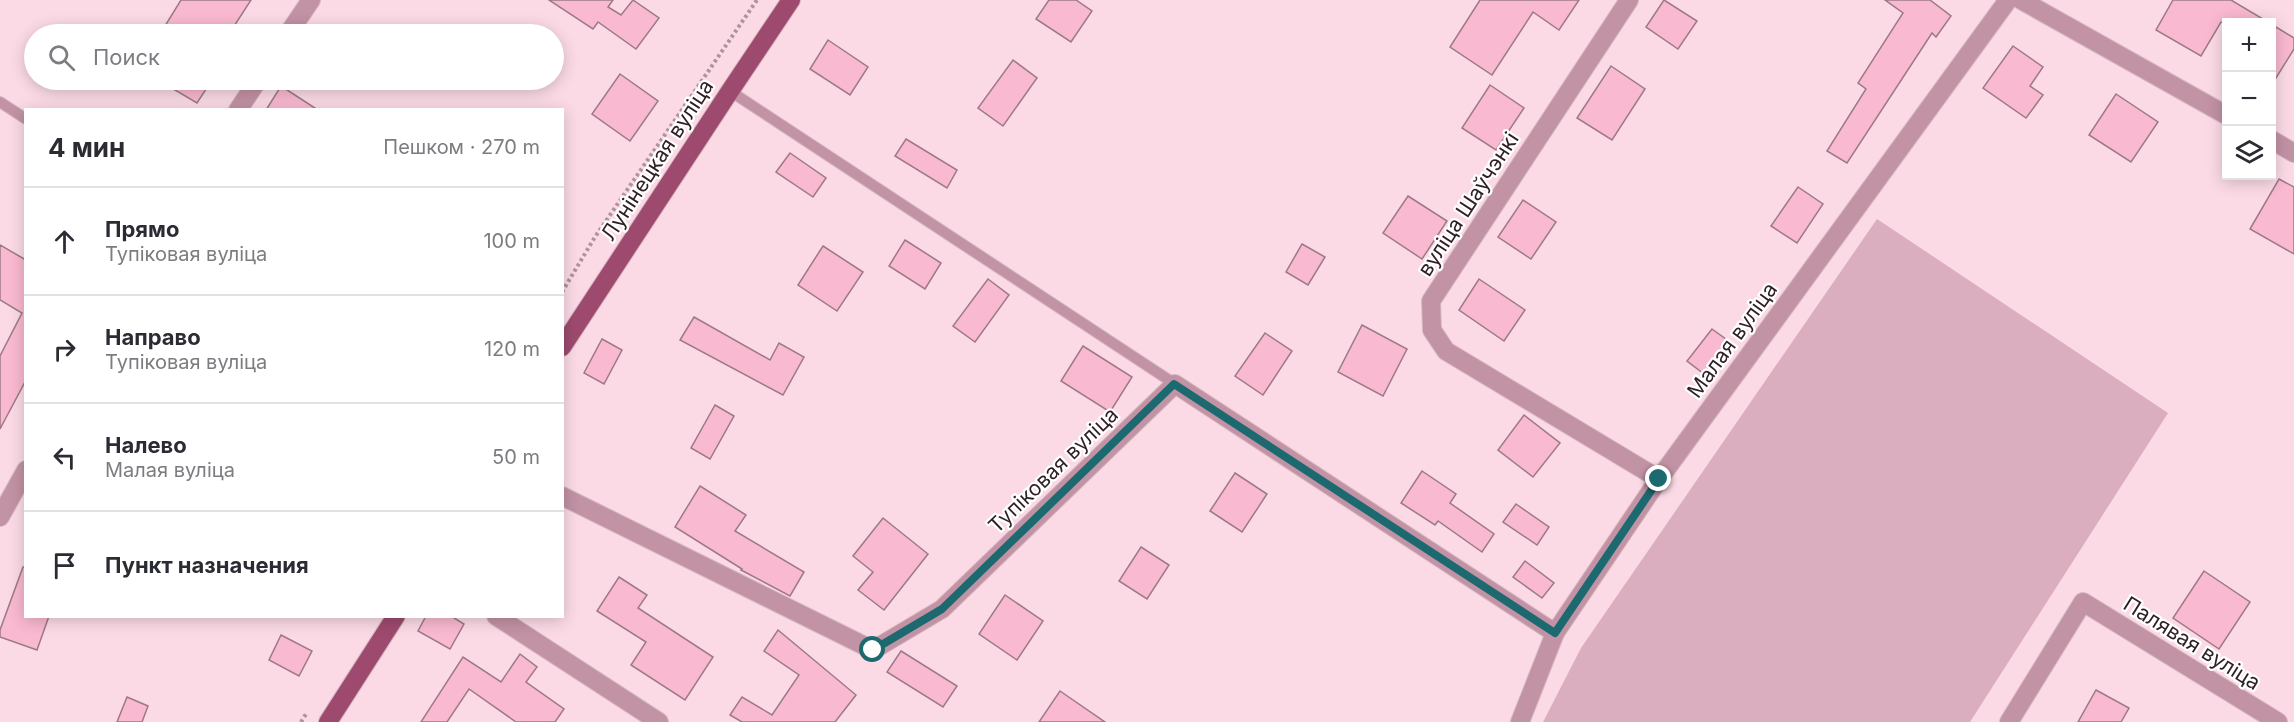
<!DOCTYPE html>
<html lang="ru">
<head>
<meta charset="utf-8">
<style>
  :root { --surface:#fff; --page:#f2f2f3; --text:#2b2b33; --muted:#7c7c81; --line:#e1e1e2 }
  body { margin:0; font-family:Inter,sans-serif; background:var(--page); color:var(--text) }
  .controls { position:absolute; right:18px; top:18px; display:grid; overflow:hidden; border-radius:0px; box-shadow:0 3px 15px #0003 }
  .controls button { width:54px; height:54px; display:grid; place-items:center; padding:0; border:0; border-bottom:2px solid var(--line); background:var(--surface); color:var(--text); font:30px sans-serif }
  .stop { position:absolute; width:18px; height:18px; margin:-14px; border:4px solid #1d6970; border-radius:50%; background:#fff }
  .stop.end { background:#1d6970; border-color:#fff; box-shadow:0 2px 6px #0008 }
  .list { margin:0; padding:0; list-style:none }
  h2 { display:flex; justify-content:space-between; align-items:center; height:78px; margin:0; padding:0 24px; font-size:26px }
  h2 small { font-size:20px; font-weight:400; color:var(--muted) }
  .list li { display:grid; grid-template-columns:39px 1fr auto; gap:18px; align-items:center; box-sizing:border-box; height:108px; padding:0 24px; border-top:2px solid var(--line) }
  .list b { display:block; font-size:22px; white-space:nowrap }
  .list p { margin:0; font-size:20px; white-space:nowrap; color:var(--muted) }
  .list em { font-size:20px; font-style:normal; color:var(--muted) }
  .icon { flex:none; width:33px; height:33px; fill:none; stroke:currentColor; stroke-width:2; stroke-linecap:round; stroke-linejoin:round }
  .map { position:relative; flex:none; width:2294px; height:722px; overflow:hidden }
  .search { position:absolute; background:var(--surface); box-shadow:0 3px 15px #0003; left:24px; top:24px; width:540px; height:66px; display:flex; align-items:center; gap:15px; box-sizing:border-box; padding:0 21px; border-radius:33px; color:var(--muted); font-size:22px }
  .panel { position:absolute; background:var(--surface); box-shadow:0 3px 15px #0003; left:24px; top:108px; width:540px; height:510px; border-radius:0px }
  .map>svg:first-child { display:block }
  .green { fill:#daaebf }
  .building { fill:#f9b9d1; stroke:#9d7987; stroke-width:1.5 }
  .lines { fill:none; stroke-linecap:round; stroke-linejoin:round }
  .lane-casing { stroke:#d6b8c3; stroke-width:12 }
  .street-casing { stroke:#d6b8c3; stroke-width:20 }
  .primary-casing { stroke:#d6b8c3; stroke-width:20 }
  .path { stroke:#ad939d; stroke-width:4; stroke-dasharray:3 3; stroke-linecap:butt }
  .lane { stroke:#c292a5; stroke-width:10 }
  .street { stroke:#c292a5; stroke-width:18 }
  .primary { stroke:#9e4a6f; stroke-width:18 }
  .route { stroke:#1d6970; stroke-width:8 }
  .labels { text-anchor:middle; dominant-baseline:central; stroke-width:4.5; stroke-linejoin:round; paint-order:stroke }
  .street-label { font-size:21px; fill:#2e1f25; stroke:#fff }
</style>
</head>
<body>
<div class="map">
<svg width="2294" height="722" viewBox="0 0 2294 722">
  <rect width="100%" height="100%" fill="#fbdae6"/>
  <path class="green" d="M1877 219 2168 413 1970 722H1543L1581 648Z"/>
  <g class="building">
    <path d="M181 0H251L229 34H160Z"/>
    <path d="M549 0H613L608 7 621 15 633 0 659 18 636 49 598 22 593 29Z"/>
    <path d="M1049 0H1076L1092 11 1071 42 1036 19Z"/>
    <path d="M1480 0H1579L1559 30 1533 12 1492 75 1450 47Z"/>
    <path d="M1664 0 1697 21 1678 49 1646 27Z"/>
    <path d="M1885 0H1930L1951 16 1936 37 1932 33 1847 163 1827 151 1866 89 1858 83 1903 13Z"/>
    <path d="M2173 0H2231L2268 22H2221L2201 56 2156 30Z"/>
    <path d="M2271 24 2294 38V49L2271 86Z"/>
    <path d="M828 40 868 67 850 95 810 69Z"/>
    <path d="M2013 46 2043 67 2030 86 2043 95 2026 118 1983 88Z"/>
    <path d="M1013 60 1037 78 1003 126 978 108Z"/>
    <path d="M1611 66 1645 89 1612 140 1577 118Z"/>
    <path d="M620 74 658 101 630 141 592 114Z"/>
    <path d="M158 80H212L197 103Z"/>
    <path d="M1490 85 1524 108 1496 150 1462 128Z"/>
    <path d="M281 86 318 110H266Z"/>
    <path d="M2116 94 2158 122 2131 162 2089 135Z"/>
    <path d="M906 139 957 170 947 188 895 156Z"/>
    <path d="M790 153 826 178 813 197 776 172Z"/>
    <path d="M2279 179 2294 187V254L2250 229Z"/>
    <path d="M1798 187 1823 204 1797 243 1771 226Z"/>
    <path d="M1408 196 1447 221 1422 259 1383 233Z"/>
    <path d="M1523 200 1556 222 1531 259 1498 237Z"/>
    <path d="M905 240 941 263 925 289 889 266Z"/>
    <path d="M1302 244 1325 257 1308 285 1286 272Z"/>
    <path d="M0 245 26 260V380L0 429V356L22 313 0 300Z"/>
    <path d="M823 246 863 272 837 311 798 285Z"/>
    <path d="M988 279 1009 295 975 342 953 326Z"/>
    <path d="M1479 279 1525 310 1504 341 1459 310Z"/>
    <path d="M694 317 770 360 779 343 804 357 783 395 680 340Z"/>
    <path d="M1362 325 1407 349 1383 396 1338 372Z"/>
    <path d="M1712 329 1734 345 1708 377 1687 361Z"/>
    <path d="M1265 333 1292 351 1263 395 1235 376Z"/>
    <path d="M602 339 622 350 604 384 584 373Z"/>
    <path d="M1083 346 1132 377 1110 412 1061 381Z"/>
    <path d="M715 405 734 416 710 459 691 448Z"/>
    <path d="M1524 415 1560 443 1533 477 1498 450Z"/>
    <path d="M1422 471 1456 494 1450 503 1494 534 1482 552 1438 521 1435 525 1401 503Z"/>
    <path d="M1235 473 1267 494 1242 532 1210 511Z"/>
    <path d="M700 486 746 515 735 531 804 572 790 596 741 570 742 569 675 527Z"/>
    <path d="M1516 504 1549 527 1537 545 1503 522Z"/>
    <path d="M883 518 928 554 884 610 858 590 873 572 853 556Z"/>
    <path d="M1141 547 1169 565 1147 599 1119 581Z"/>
    <path d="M1525 561 1554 583 1542 598 1513 577Z"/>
    <path d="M23 567H26V616H49L37 650 0 637V630Z"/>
    <path d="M2204 571 2250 602 2219 649 2173 618Z"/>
    <path d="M619 577 647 595 638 608 713 657 685 700 631 665 646 642 597 611Z"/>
    <path d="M1005 595 1043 621 1017 660 979 634Z"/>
    <path d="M426 616H451L464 624 450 649 418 631Z"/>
    <path d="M778 630 856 695 835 722H742L730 715 742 697 772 715 799 675 764 651Z"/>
    <path d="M281 635 312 651 299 676 269 660Z"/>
    <path d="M901 651 957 686 943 707 887 672Z"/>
    <path d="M520 654 537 667 526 682 564 709 555 722H516L469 689 447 722H421L463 657 501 682Z"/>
    <path d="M2096 690 2129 708 2121 722H2078Z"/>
    <path d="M1060 691 1105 722H1039Z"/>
    <path d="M127 697 148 706 142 722H117Z"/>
  </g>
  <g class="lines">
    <g class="lane-casing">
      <g id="lane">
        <path d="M730 91 1175 384"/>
        <path d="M0 102 26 119"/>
      </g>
    </g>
    <g class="street-casing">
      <g id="street">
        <path d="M1629 0 1431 301 1432 330 1446 351 1659 479"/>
        <path d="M2021 0 2226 115"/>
        <path d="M288 34 311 0"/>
        <path d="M238 110 258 80"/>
        <path d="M2272 140 2294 153"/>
        <path d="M562 496 873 650 942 609 1175 384 1555 633"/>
        <path d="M0 517 26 470"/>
        <path d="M496 616 659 722"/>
        <path d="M1520 722 1555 633 1659 479 2008 0"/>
        <path d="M2009 722 2083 602 2278 722"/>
      </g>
    </g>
    <g class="primary-casing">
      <g id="primary">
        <path d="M562 347 730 91 791 0"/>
        <path d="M328 722 396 616"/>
      </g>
    </g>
    <g class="path">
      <path d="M562 292 595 237 757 0"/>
      <path d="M301 722 306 714"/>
    </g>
    <use href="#lane" class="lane"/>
    <use href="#street" class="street"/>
    <use href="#primary" class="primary"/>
  </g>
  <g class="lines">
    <path class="route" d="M873 650 942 609 1174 384 1555 633 1659 479"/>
  </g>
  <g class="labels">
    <g class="street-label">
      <text transform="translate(657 160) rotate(-57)">Лунінецкая вуліца</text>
      <text transform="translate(1468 204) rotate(-57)">вуліца Шаўчэнкі</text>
      <text transform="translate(1732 340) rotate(-54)">Малая вуліца</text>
      <text transform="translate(1053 470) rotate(-44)">Тупіковая вуліца</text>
      <text transform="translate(2192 643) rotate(32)">Палявая вуліца</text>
    </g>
  </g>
</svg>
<div class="controls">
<button>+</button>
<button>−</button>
<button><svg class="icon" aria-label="layers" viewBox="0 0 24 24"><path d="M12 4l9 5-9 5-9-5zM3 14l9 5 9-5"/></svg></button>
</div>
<div class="stop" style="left:873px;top:650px"></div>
<div class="stop end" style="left:1659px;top:479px"></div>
<div class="search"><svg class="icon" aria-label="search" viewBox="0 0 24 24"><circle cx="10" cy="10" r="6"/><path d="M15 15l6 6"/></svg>Поиск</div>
<section class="panel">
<h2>4 мин<small>Пешком · 270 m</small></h2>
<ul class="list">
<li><svg class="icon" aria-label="ahead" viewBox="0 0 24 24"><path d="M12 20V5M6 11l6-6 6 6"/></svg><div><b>Прямо</b><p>Тупіковая вуліца</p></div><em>100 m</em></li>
<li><svg class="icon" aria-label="right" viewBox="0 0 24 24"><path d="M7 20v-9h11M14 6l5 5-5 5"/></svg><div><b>Направо</b><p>Тупіковая вуліца</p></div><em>120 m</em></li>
<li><svg class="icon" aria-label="left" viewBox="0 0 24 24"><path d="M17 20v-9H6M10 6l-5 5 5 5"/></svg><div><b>Налево</b><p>Малая вуліца</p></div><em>50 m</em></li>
<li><svg class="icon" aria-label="arrive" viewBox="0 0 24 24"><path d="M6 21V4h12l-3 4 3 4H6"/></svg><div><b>Пункт назначения</b></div></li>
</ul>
</section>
</div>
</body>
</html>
